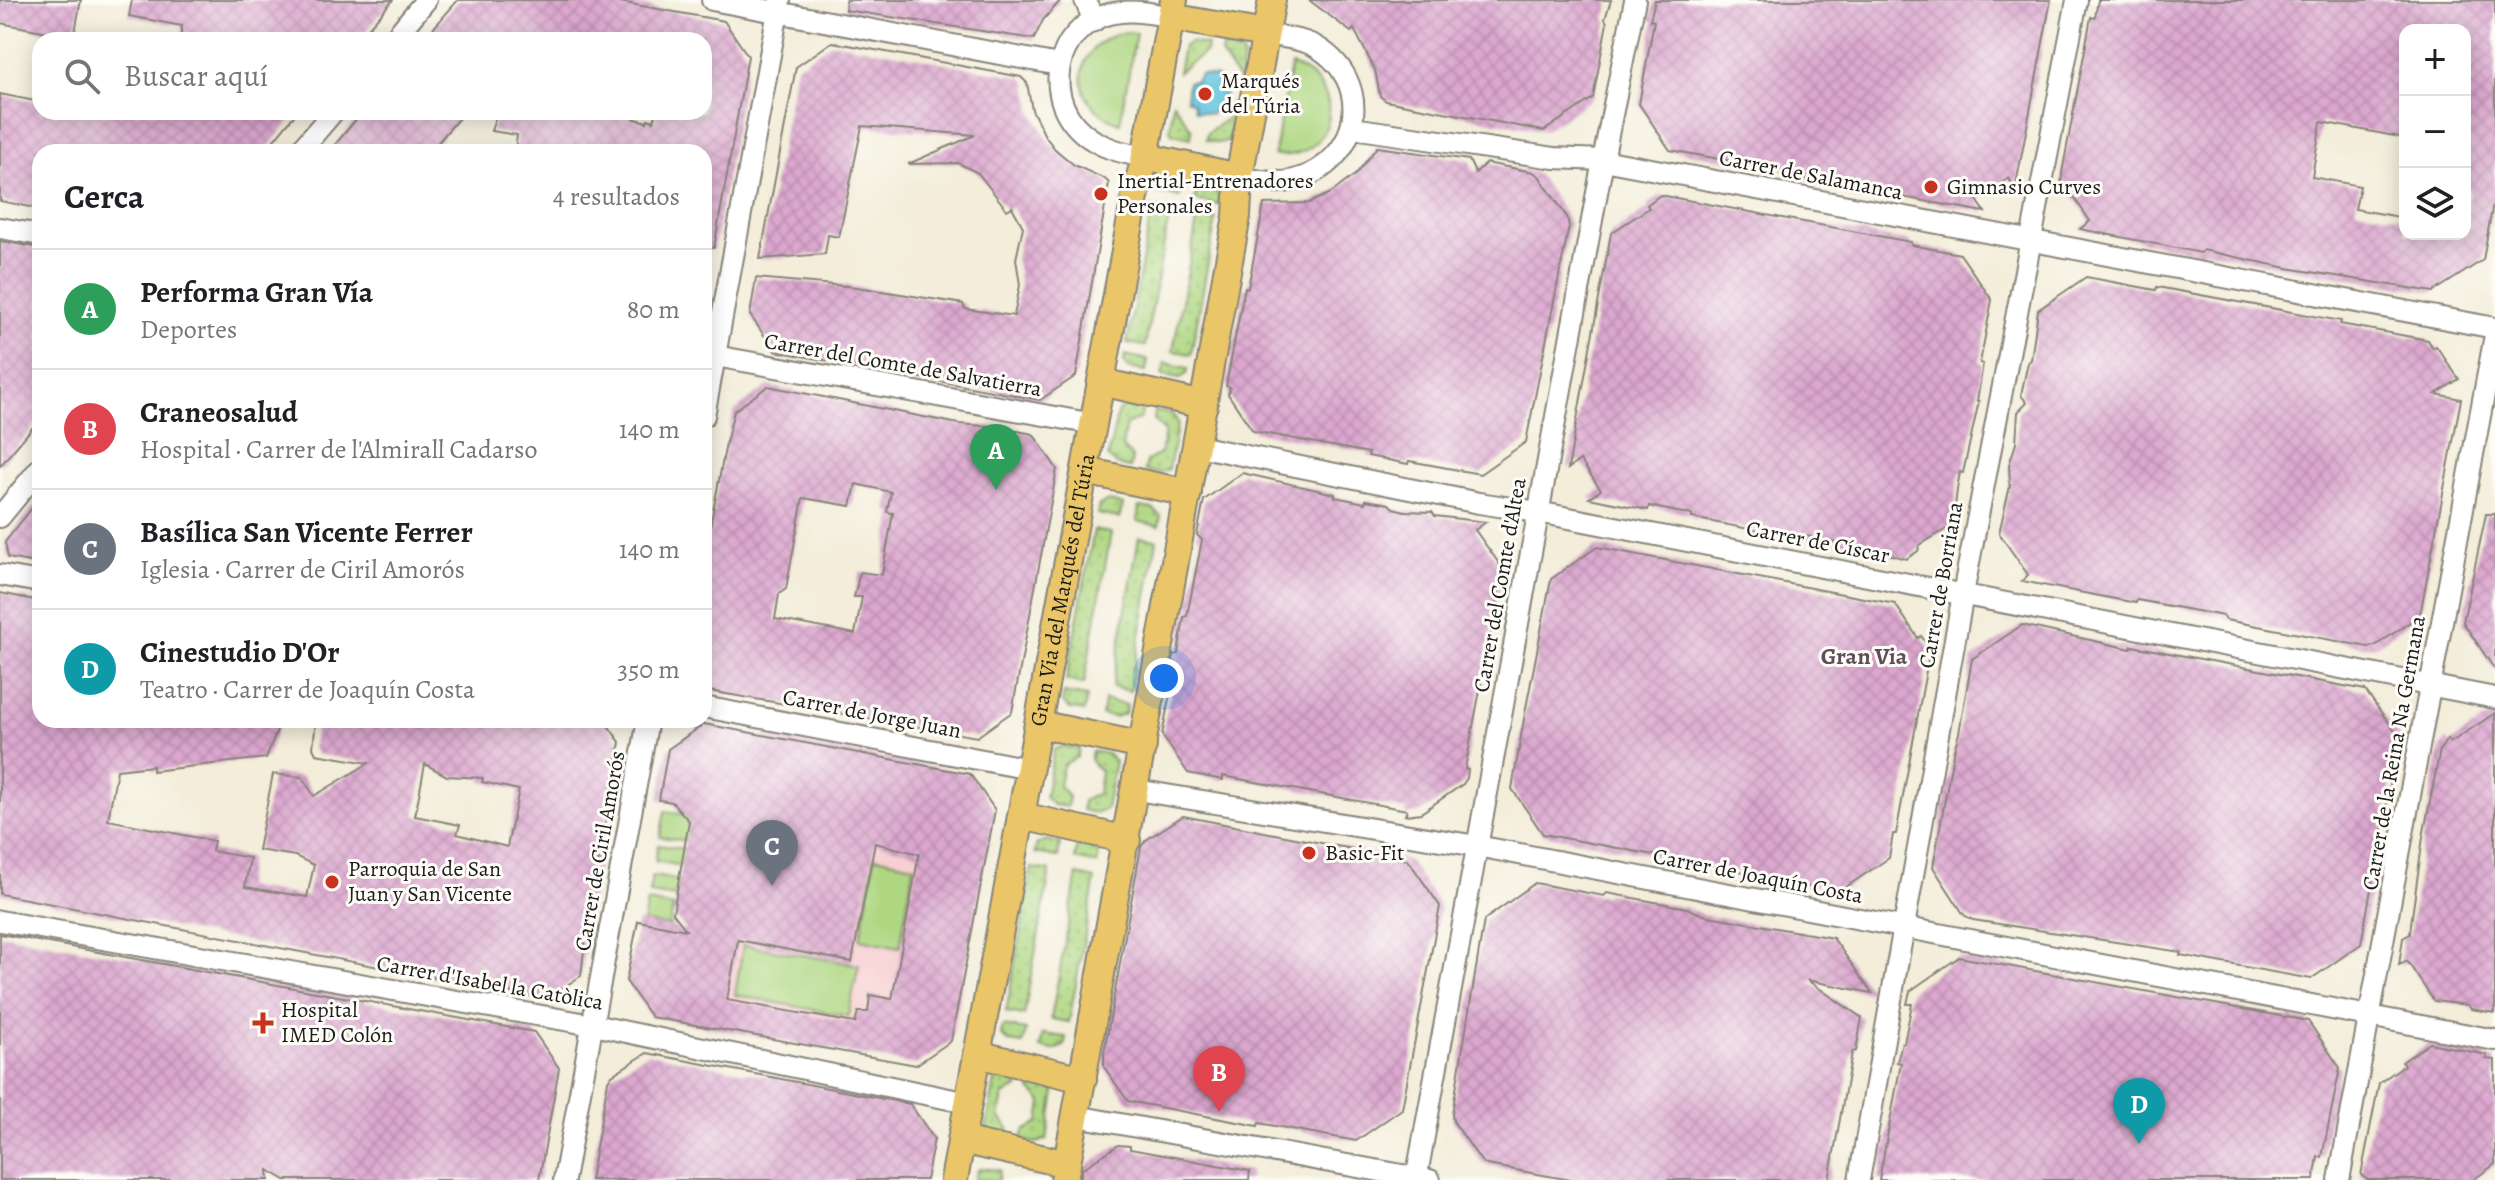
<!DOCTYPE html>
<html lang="es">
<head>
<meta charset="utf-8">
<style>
  :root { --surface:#fff; --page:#f2f2f2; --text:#202124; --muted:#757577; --line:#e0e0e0; --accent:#0b8043 }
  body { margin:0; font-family:Alegreya,serif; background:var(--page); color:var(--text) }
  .controls { position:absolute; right:24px; top:24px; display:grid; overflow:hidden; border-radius:16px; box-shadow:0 4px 20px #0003 }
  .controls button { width:72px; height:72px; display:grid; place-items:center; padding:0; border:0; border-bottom:2px solid var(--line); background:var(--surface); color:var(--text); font:40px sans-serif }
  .you { position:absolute; left:1164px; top:678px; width:28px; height:28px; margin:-20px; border:6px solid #fff; border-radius:50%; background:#1a73e8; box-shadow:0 0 0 12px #1a73e833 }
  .badge { display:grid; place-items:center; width:52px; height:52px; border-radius:50%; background:var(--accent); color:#fff; font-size:26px; font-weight:700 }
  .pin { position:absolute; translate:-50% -66px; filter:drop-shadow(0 2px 4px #0008) }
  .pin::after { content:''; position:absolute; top:42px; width:28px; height:24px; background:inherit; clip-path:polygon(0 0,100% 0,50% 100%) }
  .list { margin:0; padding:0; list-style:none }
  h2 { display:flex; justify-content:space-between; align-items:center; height:104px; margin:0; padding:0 32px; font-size:34px }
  h2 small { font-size:26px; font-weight:400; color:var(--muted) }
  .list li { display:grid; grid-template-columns:52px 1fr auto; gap:24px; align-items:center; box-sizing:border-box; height:120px; padding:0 32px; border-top:2px solid var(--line) }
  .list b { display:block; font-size:30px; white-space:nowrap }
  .list p { margin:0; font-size:26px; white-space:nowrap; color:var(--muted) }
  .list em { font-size:26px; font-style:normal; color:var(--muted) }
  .icon { flex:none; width:44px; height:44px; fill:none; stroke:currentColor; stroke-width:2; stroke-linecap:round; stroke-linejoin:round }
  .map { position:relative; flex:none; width:2495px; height:1180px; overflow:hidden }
  .search { position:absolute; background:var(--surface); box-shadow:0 4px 20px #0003; left:32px; top:32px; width:680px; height:88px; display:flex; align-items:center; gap:20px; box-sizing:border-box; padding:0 28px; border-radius:24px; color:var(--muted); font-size:30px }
  .panel { position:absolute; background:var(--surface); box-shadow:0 4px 20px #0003; left:32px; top:144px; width:680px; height:584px; border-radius:24px }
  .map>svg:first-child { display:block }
  .built { fill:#f7cfd1 }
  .grass { fill:#afd782; stroke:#667a4f; stroke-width:2 }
  .garden { fill:url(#garden-dots); stroke:#667a4f; stroke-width:2 }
  .water { fill:#5fc2dd; stroke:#3e6f7c; stroke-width:2 }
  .building { fill:url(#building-cross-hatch); fill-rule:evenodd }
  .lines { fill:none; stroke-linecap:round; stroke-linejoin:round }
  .minor-casing { stroke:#88847a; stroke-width:24 }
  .major-casing { stroke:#88847a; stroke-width:30 }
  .minor { stroke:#fff; stroke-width:20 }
  .major { stroke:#eac669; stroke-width:26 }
  .poi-dot { fill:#c8321e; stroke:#fdfcf7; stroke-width:3 }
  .labels { text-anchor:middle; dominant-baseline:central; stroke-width:6; stroke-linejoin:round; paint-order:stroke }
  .poi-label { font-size:22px; fill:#1c1c1c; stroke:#fdfcf7; text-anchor:start }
  .street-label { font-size:22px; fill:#1c1c1c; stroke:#fdfcf7 }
  .neighbourhood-label { font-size:24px; font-weight:bold; fill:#5f4d5b; stroke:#fdfcf7 }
</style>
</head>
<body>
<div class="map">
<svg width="2495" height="1180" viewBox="0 0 2495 1180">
  <defs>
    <pattern id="garden-dots" width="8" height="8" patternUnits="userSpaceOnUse" patternTransform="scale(2)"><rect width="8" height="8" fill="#afd782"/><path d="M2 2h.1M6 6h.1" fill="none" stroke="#96b870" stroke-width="1.8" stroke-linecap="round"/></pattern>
    <pattern id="building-cross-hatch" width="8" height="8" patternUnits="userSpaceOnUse" patternTransform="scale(2)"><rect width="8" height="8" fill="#dca7cf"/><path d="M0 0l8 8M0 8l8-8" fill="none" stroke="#bc8fb1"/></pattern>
  </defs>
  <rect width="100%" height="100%" fill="#fdfcf7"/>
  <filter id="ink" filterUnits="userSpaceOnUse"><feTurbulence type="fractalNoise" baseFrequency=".0125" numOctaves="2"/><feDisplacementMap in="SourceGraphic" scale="16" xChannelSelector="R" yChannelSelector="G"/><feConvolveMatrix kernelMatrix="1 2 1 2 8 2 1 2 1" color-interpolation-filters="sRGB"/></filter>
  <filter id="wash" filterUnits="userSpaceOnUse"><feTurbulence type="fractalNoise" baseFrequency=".006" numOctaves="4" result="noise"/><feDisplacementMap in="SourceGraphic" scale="32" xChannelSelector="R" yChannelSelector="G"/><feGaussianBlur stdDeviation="1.8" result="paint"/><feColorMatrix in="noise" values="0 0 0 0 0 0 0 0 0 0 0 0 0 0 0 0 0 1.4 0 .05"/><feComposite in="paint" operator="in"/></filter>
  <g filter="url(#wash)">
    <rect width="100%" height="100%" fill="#f3edd9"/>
    <path class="built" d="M874 843 919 854 892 999 870 996 860 1055 679 1022 696 932 852 962Z"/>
    <g class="grass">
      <path d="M1126 32 1136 33 1120 123C1066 106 1071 42 1126 32Z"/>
      <path d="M1291 65C1351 85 1336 162 1274 155Z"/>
      <path d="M665 811 690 816 687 841 660 837Z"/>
      <path d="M658 845 685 849 682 866 655 861Z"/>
      <path d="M875 857 914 865 900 947 860 939Z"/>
      <path d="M652 876 679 880 676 897 649 893Z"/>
      <path d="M647 902 674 907 672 911 670 926 643 922Z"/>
      <path d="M743 945 859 965 848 1016 735 995Z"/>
    </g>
    <g class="garden">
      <path d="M1190 42 1207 45 1206 52 1178 72 1183 47Z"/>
      <path d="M1222 47 1243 54 1240 83 1221 54Z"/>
      <path d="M1173 102 1192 130 1191 138 1173 134 1170 131Z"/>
      <path d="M1235 113 1228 141 1218 143 1206 140 1207 133Z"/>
      <path d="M1164 182 1182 185 1179 197 1156 192 1157 186Z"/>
      <path d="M1198 188 1216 192 1220 198 1219 205 1195 200Z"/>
      <path d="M1152 208 1170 211 1145 346 1127 343Z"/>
      <path d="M1198 216 1216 219 1191 354 1173 351Z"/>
      <path d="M1125 355 1148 360 1146 371 1128 368 1124 361Z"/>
      <path d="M1165 363 1188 368 1187 374 1180 378 1162 375Z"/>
      <path d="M1126 406 1142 409 1141 418 1126 425 1122 446 1132 458 1130 468 1117 465 1108 457 1118 411Z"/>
      <path d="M1155 411 1172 414 1178 422 1169 469 1159 473 1145 471 1147 461 1161 453 1165 432 1154 420Z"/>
      <path d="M1109 501 1123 505 1119 518 1097 514 1099 505Z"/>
      <path d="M1139 507 1153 509 1161 516 1159 526 1137 521Z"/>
      <path d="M1094 530 1111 533 1084 684 1066 680Z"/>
      <path d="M1139 537 1157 540 1130 691 1112 687Z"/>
      <path d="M1064 693 1087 697 1084 711 1070 709 1062 702Z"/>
      <path d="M1104 700 1127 705 1125 713 1115 717 1102 715Z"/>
      <path d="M1063 746 1079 749 1077 757 1063 765 1059 786 1069 797 1067 807 1053 805 1045 797 1054 750Z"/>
      <path d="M1092 751 1108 754 1115 762 1106 809 1095 813 1082 810 1083 801 1098 793 1101 772 1090 760Z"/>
      <path d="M1047 840 1060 843 1058 857 1035 853 1037 844Z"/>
      <path d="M1077 845 1091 847 1099 854 1097 864 1075 859Z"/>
      <path d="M1032 868 1050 871 1024 1015 1006 1012Z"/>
      <path d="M1077 875 1095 879 1069 1022 1051 1019Z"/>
      <path d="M1003 1026 1026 1030 1023 1044 1009 1042 1001 1035Z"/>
      <path d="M1043 1034 1066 1037 1064 1046 1054 1050 1040 1048Z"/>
      <path d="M1004 1076 1020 1079 1018 1088 1003 1095 999 1117 1009 1128 1007 1138 994 1135 986 1128 995 1081Z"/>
      <path d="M1033 1081 1049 1084 1055 1092 1047 1139 1036 1143 1022 1141 1024 1131 1039 1123 1042 1102 1031 1090Z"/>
      <path d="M982 1168 1000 1170 998 1180H975L977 1171Z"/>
    </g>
    <path class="water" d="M1200 74 1217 77 1219 84 1225 89 1222 106 1215 107 1211 114 1195 111 1193 103 1186 99 1188 82 1196 81Z"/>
    <g id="blocks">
      <g class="building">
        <path d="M0 0H81L74 37 0 23Z"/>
        <path d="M132 0H393L358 40H180L182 26 129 16Z"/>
        <path d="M458 0H609L724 21 748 56 714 248 704 247V152H515L517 135 491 131 497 112H610L647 122 648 119 654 121 657 112H704V40H423Z"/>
        <path d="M846 0H1061L1043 20 1034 39 845 10Z"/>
        <path d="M1309 0H1611L1605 19 1607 23 1593 98 1544 131 1386 101 1380 96 1375 70 1354 29 1351 32Z"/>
        <path d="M1655 0H2051L2015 190 2009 178 1977 200 1985 212 1798 178 1789 175 1790 172 1670 150 1639 104 1654 21 1650 20Z"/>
        <path d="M2098 0H2495V192L2483 260 2433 292 2287 268 2203 250 2201 253 2080 229 2090 221 2069 190 2061 195 2062 173 2091 17 2095 18ZM2405 30H2465V188L2470 189 2465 234H2405V218L2355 209 2360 186 2312 177 2321 122 2405 138Z"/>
        <path d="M832 42 1021 77 1027 83 1032 110 1045 136 1055 149 1074 165 1105 179 1109 183 1076 376 1040 400 775 351 750 315 756 278 857 287 963 304 965 309 1014 316 1020 285 1016 259 1023 227 1012 207 1007 210 978 173 958 163 908 164 975 135 862 126 839 237 828 235 825 254 760 259 796 67Z"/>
        <path d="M0 94 40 102V112H94L110 115V112H297L264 152H40V209L0 201Z"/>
        <path d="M362 112H464L430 152H329Z"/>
        <path d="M1377 147 1469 160 1475 173 1486 163 1533 172 1539 176 1567 217 1569 226 1526 442 1480 474 1409 461 1408 464 1368 456 1369 453 1253 431 1228 394 1230 387 1226 386 1240 312 1245 287 1248 288 1264 204 1309 203 1331 193 1356 174Z"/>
        <path d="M1660 195 1911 242V245L1960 254 1992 300 1980 363 1983 364 1977 401H1979L1963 473 1960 472 1957 489 1953 525 1920 545 1918 551 1906 559 1858 546 1806 536V540L1796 538 1692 518V515L1649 506 1648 510 1589 498 1601 490 1580 460 1568 469 1611 233 1649 208 1647 205Z"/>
        <path d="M0 241 40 248V419L0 466Z"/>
        <path d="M2086 277 2156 290 2157 287 2341 321 2340 324 2428 340 2433 348 2436 346 2459 379 2436 394 2461 399 2420 615 2375 646 2368 647 2226 620 2223 616 2137 600 2136 603 2022 581 2028 575 1999 533 2010 486 2009 465 2016 443 2018 412 2027 403 2021 395 2028 362 2031 360 2038 310Z"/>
        <path d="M768 386 959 424 997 427 1033 434 1057 469 1012 712 977 737 709 691 704 684V559L726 443 734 411ZM856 484 891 492 887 512 893 513 882 575 860 572 854 597H862L855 634 775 619 779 594 786 589 803 498 851 506Z"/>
        <path d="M1242 473 1335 494V497L1365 503 1366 500 1389 504 1393 508 1405 511 1432 512 1435 516 1486 522 1475 530 1503 569 1465 769 1468 770 1467 778 1463 784 1421 813 1405 815 1407 810 1223 776V780L1188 773 1162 735 1176 663 1173 661 1174 655 1178 654 1184 617 1187 616 1202 540 1197 535 1204 500Z"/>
        <path d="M40 498V564L8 558 5 542Z"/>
        <path d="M2486 514H2495V670L2463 622Z"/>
        <path d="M1597 547 1895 604 1918 638 1921 636 1930 649 1896 834H1893L1889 858 1843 889 1815 884V888L1754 876 1744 872 1543 834 1512 789 1525 713 1551 579Z"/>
        <path d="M0 593 40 601V720H281L266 758 152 771 153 766 117 770 108 820 214 841 212 851 250 858 245 887 307 897 314 865 295 856 258 850 273 774 302 777 314 796 369 763 316 754 313 748 316 720H604L620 742 587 925 581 976 545 999 0 894ZM425 764 447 776 483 778 482 782 519 790 507 847 457 834 460 825 415 816Z"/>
        <path d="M2022 625 2131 649 2132 646 2365 690 2399 737 2361 944 2311 979 2180 955 2181 952 1973 920 1964 915 1933 867 1953 754 1959 733 1972 659Z"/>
        <path d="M2495 713V1013L2471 1009 2468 1005 2434 1001 2407 961 2399 965 2403 938 2410 934 2411 924 2423 837 2440 750 2447 739 2450 743Z"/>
        <path d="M704 724 970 774 995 810 951 1041 916 1065 651 1017 626 981 638 921 686 930 673 913 689 821 672 802 659 800 668 749ZM875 843 919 854 892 999 870 995 868 1012H858L855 1023 727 1000 738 940 852 962Z"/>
        <path d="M1183 816 1408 860 1440 906 1402 1109 1356 1141 1259 1123 1258 1126 1128 1101 1104 1067V1052L1141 847 1146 840Z"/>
        <path d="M1535 883 1604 896 1607 893 1644 900 1687 908 1703 915 1833 938 1872 993 1807 980 1862 1018 1856 1051 1852 1052 1829 1180H1571L1487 1165 1481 1161 1453 1121 1452 1114 1484 920Z"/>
        <path d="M0 934 534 1032 559 1068 539 1180H285L268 1170 269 1180H0Z"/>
        <path d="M1959 957 2308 1021 2340 1068 2322 1157H2318L2314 1180H1879L1901 1063 1897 1062 1902 1043H1904L1912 1004H1907L1910 991Z"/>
        <path d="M2430 1043 2487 1055 2486 1059 2495 1060V1164L2473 1180H2368L2361 1175 2379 1083 2404 1065 2402 1062Z"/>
        <path d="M647 1053 910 1104 934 1139 926 1180H590L608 1081 612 1075Z"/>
        <path d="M1118 1145 1130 1146V1149L1250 1171 1249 1180H1080L1082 1169Z"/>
      </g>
    </g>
  </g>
  <g filter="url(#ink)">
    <use href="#blocks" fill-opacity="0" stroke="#88847a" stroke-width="2"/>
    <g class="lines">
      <g class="minor-casing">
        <g id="minor">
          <path d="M712 0 1059 65"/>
          <path d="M1085 0 1094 21"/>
          <path d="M393 40 426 0"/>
          <path d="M1353 128 1554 158 1603 160 2495 328"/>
          <path d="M299 152 333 112"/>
          <path d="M1145 157C1123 153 1100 148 1082 132 1037 92 1060 17 1121 12 1138 10 1155 14 1171 17"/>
          <path d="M1239 177C1257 180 1276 185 1294 180 1362 163 1376 79 1313 45 1299 38 1281 37 1265 34"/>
          <path d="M0 228 40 235"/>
          <path d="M704 354 1094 424"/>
          <path d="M704 416 780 0"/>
          <path d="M1197 446 1479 503 1538 512 2495 698"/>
          <path d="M0 517 40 468"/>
          <path d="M0 575 40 582"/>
          <path d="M704 707 1030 769"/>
          <path d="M1136 790 1477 846 2495 1040"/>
          <path d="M0 921 593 1025 968 1103"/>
          <path d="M1076 1116 1430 1180"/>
          <path d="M564 1180 648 720"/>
          <path d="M1416 1180 1603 160 1635 0"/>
          <path d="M1859 1180 1963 594 2077 0"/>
          <path d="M2339 1180 2495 335"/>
        </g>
      </g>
      <g class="major-casing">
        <g id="major">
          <path d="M1171 17 1265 34"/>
          <path d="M1145 157 1239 177"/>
          <path d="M1101 382 1204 405"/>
          <path d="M1085 471 1188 493"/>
          <path d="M1038 724 1143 746"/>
          <path d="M1022 816 1127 840"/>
          <path d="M977 1054 1083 1079"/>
          <path d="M961 1140 1067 1164"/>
          <path id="s1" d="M954 1180 1135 197 1145 157 1174 0"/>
          <path d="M1064 1180 1237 216 1239 177 1272 0"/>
        </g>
      </g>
      <use href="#minor" class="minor"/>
      <use href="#major" class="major"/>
    </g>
  </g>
  <g class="poi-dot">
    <circle cx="1205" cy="94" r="8"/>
    <circle cx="1931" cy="187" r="8"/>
    <circle cx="1101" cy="194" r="8"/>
    <circle cx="1309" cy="853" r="8"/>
    <circle cx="332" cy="882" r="8"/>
    <path d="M259 1011h8v8h8v8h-8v8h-8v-8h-8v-8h8z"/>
  </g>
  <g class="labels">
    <g class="poi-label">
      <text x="1221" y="81">Marqués<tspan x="1221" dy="25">del Túria</tspan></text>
      <text x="1117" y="181">Inertial-Entrenadores<tspan x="1117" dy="25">Personales</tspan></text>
      <text x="1947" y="187">Gimnasio Curves</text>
      <text x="1325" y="853">Basic-Fit</text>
      <text x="348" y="869">Parroquia de San<tspan x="348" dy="25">Juan y San Vicente</tspan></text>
      <text x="281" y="1010">Hospital<tspan x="281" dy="25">IMED Colón</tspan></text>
    </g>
    <g class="street-label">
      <text transform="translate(1811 175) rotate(11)">Carrer de Salamanca</text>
      <text transform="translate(903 365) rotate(10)">Carrer del Comte de Salvatierra</text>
      <text transform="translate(1818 542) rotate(11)">Carrer de Císcar</text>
      <text transform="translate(1500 585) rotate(-80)">Carrer del Comte d'Altea</text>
      <text transform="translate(1941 585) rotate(-80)">Carrer de Borriana</text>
      <text stroke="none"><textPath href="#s1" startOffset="600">Gran Via del Marqués del Túria</textPath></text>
      <text transform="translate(872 714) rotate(11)">Carrer de Jorge Juan</text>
      <text transform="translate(2394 753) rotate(-80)">Carrer de la Reina Na Germana</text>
      <text transform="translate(600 851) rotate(-80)">Carrer de Ciril Amorós</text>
      <text transform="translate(1758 876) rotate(11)">Carrer de Joaquín Costa</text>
      <text transform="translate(490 983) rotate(10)">Carrer d'Isabel la Catòlica</text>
    </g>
    <g class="neighbourhood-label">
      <text x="1864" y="656">Gran Via</text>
    </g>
  </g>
</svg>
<div class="controls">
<button>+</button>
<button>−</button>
<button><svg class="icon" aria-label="layers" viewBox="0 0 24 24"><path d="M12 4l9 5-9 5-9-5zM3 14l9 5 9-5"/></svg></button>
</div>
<div class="you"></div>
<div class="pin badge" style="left:996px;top:490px;background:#2e9e5b">A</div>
<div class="pin badge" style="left:1219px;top:1112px;background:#e0444e">B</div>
<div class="pin badge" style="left:772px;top:886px;background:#6b7280">C</div>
<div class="pin badge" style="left:2139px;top:1144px;background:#0f9aa8">D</div>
<div class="search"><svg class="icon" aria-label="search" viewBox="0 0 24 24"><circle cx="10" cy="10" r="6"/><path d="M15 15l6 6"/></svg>Buscar aquí</div>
<section class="panel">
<h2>Cerca<small>4 resultados</small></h2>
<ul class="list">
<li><span class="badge" style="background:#2e9e5b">A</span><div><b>Performa Gran Vía</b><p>Deportes</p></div><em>80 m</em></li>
<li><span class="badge" style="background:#e0444e">B</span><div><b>Craneosalud</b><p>Hospital · Carrer de l'Almirall Cadarso</p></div><em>140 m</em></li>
<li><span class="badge" style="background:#6b7280">C</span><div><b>Basílica San Vicente Ferrer</b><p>Iglesia · Carrer de Ciril Amorós</p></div><em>140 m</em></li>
<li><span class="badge" style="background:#0f9aa8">D</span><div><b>Cinestudio D'Or</b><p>Teatro · Carrer de Joaquín Costa</p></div><em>350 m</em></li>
</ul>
</section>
</div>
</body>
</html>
